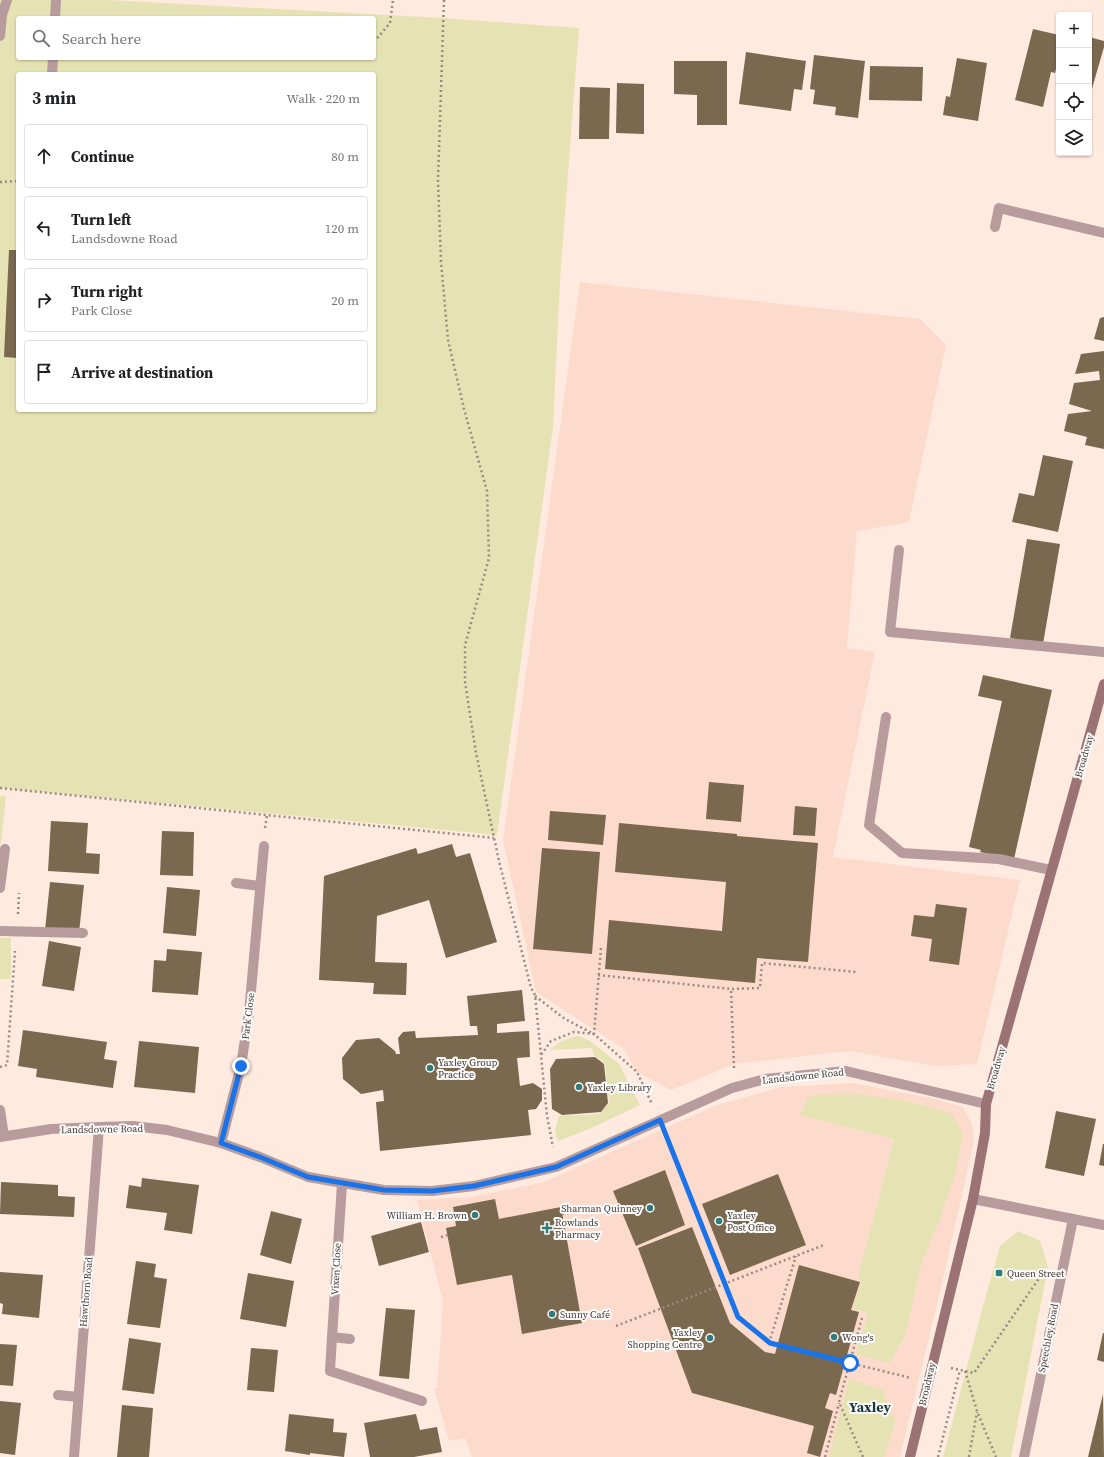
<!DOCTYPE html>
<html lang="en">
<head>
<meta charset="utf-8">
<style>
  :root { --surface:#fff; --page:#f2f2f2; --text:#202124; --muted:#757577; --line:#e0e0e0 }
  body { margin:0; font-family:"Source Serif 4",serif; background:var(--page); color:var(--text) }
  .controls { position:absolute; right:12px; top:12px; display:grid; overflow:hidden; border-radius:4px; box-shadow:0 1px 3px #0004 }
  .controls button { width:36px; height:36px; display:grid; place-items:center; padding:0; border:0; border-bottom:1px solid var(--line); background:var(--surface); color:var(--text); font:20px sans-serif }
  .stop { position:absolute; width:12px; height:12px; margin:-9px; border:3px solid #1a73e8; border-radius:50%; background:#fff }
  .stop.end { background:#1a73e8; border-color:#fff; box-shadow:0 1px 4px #0008 }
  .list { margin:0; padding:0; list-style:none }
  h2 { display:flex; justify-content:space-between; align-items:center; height:52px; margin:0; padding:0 16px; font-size:17px }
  h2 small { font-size:13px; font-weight:400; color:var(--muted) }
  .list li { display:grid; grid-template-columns:26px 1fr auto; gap:12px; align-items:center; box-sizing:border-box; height:64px; margin:0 8px 8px; padding:0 8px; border:1px solid var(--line); border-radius:4px }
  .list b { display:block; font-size:15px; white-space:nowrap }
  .list p { margin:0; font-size:13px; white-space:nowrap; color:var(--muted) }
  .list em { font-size:13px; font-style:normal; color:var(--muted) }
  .icon { flex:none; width:22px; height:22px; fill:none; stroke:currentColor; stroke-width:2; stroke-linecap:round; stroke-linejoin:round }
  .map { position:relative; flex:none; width:1104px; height:1457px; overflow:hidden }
  .search { position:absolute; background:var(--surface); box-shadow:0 1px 3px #0004; left:16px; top:16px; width:360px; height:44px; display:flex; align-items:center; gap:10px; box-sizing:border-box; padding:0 14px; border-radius:4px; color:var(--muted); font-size:15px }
  .panel { position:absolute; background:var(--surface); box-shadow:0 1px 3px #0004; left:16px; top:72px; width:360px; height:340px; border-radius:4px }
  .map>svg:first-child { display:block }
  .built { fill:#fddbcc }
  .green { fill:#e5e3b3; fill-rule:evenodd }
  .building { fill:#7a684f }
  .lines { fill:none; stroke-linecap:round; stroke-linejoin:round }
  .path { stroke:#9a8a81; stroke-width:2.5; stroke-dasharray:2 3; stroke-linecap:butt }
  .service { stroke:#b89b9c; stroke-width:10 }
  .minor { stroke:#b89b9c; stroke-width:10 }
  .secondary { stroke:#9b7374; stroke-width:10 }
  .route { stroke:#1a73e8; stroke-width:5 }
  .poi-dot { fill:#317b79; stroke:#fcfcfc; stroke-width:1.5 }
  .labels { text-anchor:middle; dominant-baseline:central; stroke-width:4; stroke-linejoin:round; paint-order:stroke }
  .street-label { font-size:10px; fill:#453831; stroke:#fcfcfc }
  .poi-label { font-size:10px; fill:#453831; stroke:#fcfcfc; text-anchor:start }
  .district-label { font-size:14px; font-weight:bold; fill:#163838; stroke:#fcfcfc }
</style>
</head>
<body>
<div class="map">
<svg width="1104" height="1457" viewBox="0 0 1104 1457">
  <rect width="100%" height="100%" fill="#ffeae0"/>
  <g class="built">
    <path d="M580 282 920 319 946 345 909 522 857 531 847 648 875 652 833 857 1020 880 977 1064 936 1066 849 1051 735 1064 671 1090 637 1072 624 1049 536 992 503 840Z"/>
    <path d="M853 1083 935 1099 963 1107 972 1124 974 1141 941 1288 900 1457H472L465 1438 449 1441 434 1388H437L443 1302 417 1200 471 1197 544 1182 717 1105 781 1087Z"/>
  </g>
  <g class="green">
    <path d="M0 0H110L443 18 579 28 560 280 553 427 497 835 0 788ZM18 18H374V58H18ZM18 74H374V410H18Z"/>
    <path d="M0 796H6L1 844H0Z"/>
    <rect x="0" y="938" width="11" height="41"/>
    <path d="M579 1036 590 1041 619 1064 640 1105 587 1130 558 1141 555 1131 559 1116 599 1114 609 1103 605 1063 594 1055 592 1048 549 1050C559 1042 567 1038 579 1036Z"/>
    <path d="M857 1094 912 1102 952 1114 963 1134 955 1174 939 1221 921 1264 906 1333 890 1363 856 1354 868 1314 853 1309 862 1280 858 1278 894 1139 800 1115 808 1098 811 1095Z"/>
    <path d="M1018 1231 1040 1241 1048 1267 1011 1457H943L983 1306 1000 1246Z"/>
    <path d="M849 1379 883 1390 889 1411 896 1420 884 1457H829Z"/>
  </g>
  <g class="building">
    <path d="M1033 29 1059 35V57L1055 73 1051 72 1043 107 1015 100Z"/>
    <path d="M1089 37 1104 41V47L1089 99Z"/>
    <path d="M746 52 806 61 802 90 794 89 791 111 739 104Z"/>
    <path d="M814 55 865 61 858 118 835 115 836 107 813 104 815 90 810 89Z"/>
    <path d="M957 58 987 63 978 121 943 115 946 96 950 97Z"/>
    <path d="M674 61H727V125H697V95L674 94Z"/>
    <path d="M870 66 923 67 922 101 869 100Z"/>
    <path d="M617 83 644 84V134L616 133Z"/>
    <path d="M580 87 610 88 609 139H579Z"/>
    <path d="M9 250H18V358L4 357Z"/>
    <path d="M1104 317V341L1094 339 1100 318Z"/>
    <path d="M1104 351V449L1085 445 1087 437 1064 431 1068 414 1092 411 1069 404 1074 383 1100 380 1099 371 1075 374 1081 354Z"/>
    <path d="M1043 455 1073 461 1058 532 1012 522 1019 493 1034 496Z"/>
    <path d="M1027 539 1060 544 1043 644 1010 638Z"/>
    <path d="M983 675 1052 690 1014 859 980 852 981 850 969 847 1002 701 978 696Z"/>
    <path d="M709 782 744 785 741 822 706 819Z"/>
    <path d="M795 806 817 808 815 836 793 835Z"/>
    <path d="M550 811 606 815 603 845 548 840Z"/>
    <path d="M51 821 88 823 86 853 100 854 99 874 48 871Z"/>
    <path d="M619 823 737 834V836L818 843 808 962 757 958 755 983 605 969 609 920 722 931 726 882 615 872Z"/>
    <path d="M162 831 194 832 193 876 160 875Z"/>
    <path d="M452 844 456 857 470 853 497 942 446 958 429 900 377 916 375 962 407 963 406 995 373 994 374 983 319 980 324 876 416 848 418 854Z"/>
    <path d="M542 848 600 852 592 954 533 949Z"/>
    <path d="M50 882 84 885 79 933 45 930Z"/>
    <path d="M167 887 200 890 196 936 163 933Z"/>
    <path d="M936 904 967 908 959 965 929 961 932 939 911 936 914 915 934 917Z"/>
    <path d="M49 941 81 947 74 991 42 986Z"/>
    <path d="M167 949 202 952 198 995 152 992 154 960 166 961Z"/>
    <path d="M522 990 525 1021 497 1024V1033L529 1031 530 1057 517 1058 520 1086 533 1083 542 1089V1100L536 1109 528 1110 531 1135 380 1151 376 1102 384 1101 383 1090 361 1094 343 1079 342 1058 356 1040 379 1038 395 1051 396 1054H400L398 1038 403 1032 415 1031 416 1038 478 1035 477 1026H470L467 996Z"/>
    <path d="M23 1030 107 1042 104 1059 117 1061 113 1088 36 1077 37 1069 18 1066Z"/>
    <path d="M139 1041 199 1047 195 1093 134 1087Z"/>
    <path d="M595 1057 604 1064 608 1103 601 1112 562 1115 552 1109 550 1069 556 1059Z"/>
    <path d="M1056 1111 1096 1119 1084 1176 1045 1168Z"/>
    <path d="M1103 1144H1104V1166L1099 1165Z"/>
    <path d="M665 1170 685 1225 636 1246 613 1191Z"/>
    <path d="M778 1174 806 1245 730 1275 702 1204Z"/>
    <path d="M142 1178 199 1185 192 1234 164 1230 167 1213 126 1208 129 1185 141 1187Z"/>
    <path d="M1 1182 58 1185V1196L75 1197 74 1217 0 1214Z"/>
    <path d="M495 1199 499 1219 561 1207 582 1323 522 1334 512 1275 457 1285 446 1228 456 1226 453 1207Z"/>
    <path d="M271 1211 302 1219 291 1264 260 1255Z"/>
    <path d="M421 1222 429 1252 379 1266 371 1236Z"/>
    <path d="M692 1227 730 1323 765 1352 775 1354 799 1265 860 1282 851 1310 859 1312 836 1395 830 1393 825 1408 833 1411 820 1457 807 1453 814 1426 692 1393 638 1248Z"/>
    <path d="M136 1261 156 1264 154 1277 167 1279 160 1328 127 1324Z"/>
    <path d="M0 1272 43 1275 39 1318 2 1314 3 1304 0 1303Z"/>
    <path d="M248 1273 294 1281 286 1327 240 1319Z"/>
    <path d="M386 1308 415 1310 409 1379 379 1376Z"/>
    <path d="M1103 1333H1104V1362L1097 1360Z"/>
    <path d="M129 1338 161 1343 154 1394 122 1390Z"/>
    <path d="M0 1344 17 1345 13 1386 0 1385Z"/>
    <path d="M251 1348 278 1350 274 1392 247 1390Z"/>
    <path d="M1103 1394 1104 1457H1088Z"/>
    <path d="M0 1401 21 1403 15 1455 0 1453Z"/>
    <path d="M122 1405 153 1408 149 1457H117Z"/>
    <path d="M289 1414 334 1419 333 1432 347 1433 344 1457 310 1453V1455L285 1451Z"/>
    <path d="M416 1414 420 1430 437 1427 442 1452 414 1457H370L364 1423Z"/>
  </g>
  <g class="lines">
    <g class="path">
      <path d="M444 0 438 180 441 262 448 340 464 409 487 491 489 558 465 645V682L476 753 499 861 531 988 535 995 547 1116 553 1147"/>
      <path d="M374 42 390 23 393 0"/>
      <path d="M0 182 18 181"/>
      <path d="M0 788 494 838"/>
      <path d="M265 828 267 815"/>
      <path d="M18 914 19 893"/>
      <path d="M601 948 594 1034 637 1072 652 1104"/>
      <path d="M598 975 731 989"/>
      <path d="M535 996 565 1019 594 1034 574 1032 551 1041 541 1055"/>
      <path d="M0 1067 7 1065 15 951"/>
      <path d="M734 1068 731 989 760 988 762 963 856 972"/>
      <path d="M667 1138 738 1317 769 1343 911 1378"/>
      <path d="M562 1214 574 1212"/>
      <path d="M441 1237 448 1235"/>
      <path d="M862 1318 839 1402 863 1457"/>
      <path d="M616 1326 824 1245"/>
      <path d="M769 1343 796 1256"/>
      <path d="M951 1368 974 1373 1042 1274"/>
      <path d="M965 1371 977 1411 996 1457"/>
      <path d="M825 1457 839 1403"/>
      <path d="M938 1457 960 1370"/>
      <path d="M969 1457 977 1412"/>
    </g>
    <g class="service">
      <path d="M55 18 56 0"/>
      <path d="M0 36 2 15 7 0"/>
      <path d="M52 74 53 58"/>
      <path d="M995 227 999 208 1104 233"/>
      <path d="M899 550 890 632 1104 652"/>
      <path d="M886 717 869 825 902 853 999 859 1051 870"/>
      <path d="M0 931 83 933"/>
      <path d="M332 1337 330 1371 422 1401"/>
    </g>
    <g class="minor">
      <path d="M236 883 260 886"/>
      <path d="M0 888 5 849"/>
      <path d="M0 1110 4 1136"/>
      <path d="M0 1137 51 1129 99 1127 133 1126 167 1130 221 1143 260 1157 308 1177 384 1190 432 1191 474 1186 556 1167 732 1088 765 1079 846 1071 986 1104"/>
      <path d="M221 1143 241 1066 249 1013 264 846"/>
      <path d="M342 1184 332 1337 350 1339"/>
      <path d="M973 1199 1104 1225"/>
      <path d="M58 1395 78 1397"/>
      <path d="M74 1457 99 1127"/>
      <path d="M1024 1457 1073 1219"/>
    </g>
    <path class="secondary" d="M910 1457 973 1199 985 1133 986 1104 1104 684"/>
  </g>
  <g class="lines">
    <path class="route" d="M241 1066 221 1143 260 1157 308 1177 384 1190 432 1191 474 1186 556 1167 660 1120 738 1317 770 1343 850 1363"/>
  </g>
  <g class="poi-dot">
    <circle cx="430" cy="1068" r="4"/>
    <circle cx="579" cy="1087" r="4"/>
    <circle cx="650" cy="1208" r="4"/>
    <circle cx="475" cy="1215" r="4"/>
    <circle cx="719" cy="1221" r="4"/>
    <path d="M545 1222h4v4h4v4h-4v4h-4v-4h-4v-4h4z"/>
    <rect x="995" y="1269" width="8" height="8" rx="2"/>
    <circle cx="552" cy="1314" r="4"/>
    <circle cx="834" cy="1337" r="4"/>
    <circle cx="710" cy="1338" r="4"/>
  </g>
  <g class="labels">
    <g class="street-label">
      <text transform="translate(1084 756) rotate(-74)">Broadway</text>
      <text transform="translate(248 1016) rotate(-83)">Park Close</text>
      <text transform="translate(996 1068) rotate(-74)">Broadway</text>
      <text transform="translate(803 1076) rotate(-6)">Landsdowne Road</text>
      <text transform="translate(102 1129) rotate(-1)">Landsdowne Road</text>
      <text transform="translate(336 1269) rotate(-87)">Vixen Close</text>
      <text transform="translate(86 1292) rotate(-85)">Hawthorn Road</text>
      <text transform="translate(1048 1338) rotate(-79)">Speechley Road</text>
      <text transform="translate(927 1384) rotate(-77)">Broadway</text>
    </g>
    <g class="poi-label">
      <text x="438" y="1062">Yaxley Group<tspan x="438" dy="12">Practice</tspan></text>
      <text x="587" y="1087">Yaxley Library</text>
      <text x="642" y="1208" text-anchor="end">Sharman Quinney</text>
      <text x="467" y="1215" text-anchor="end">William H. Brown</text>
      <text x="727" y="1215">Yaxley<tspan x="727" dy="12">Post Office</tspan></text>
      <text x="555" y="1222">Rowlands<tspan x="555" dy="12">Pharmacy</tspan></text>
      <text x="1007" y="1273">Queen Street</text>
      <text x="560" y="1314">Sunny Café</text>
      <text x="702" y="1332" text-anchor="end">Yaxley<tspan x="702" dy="12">Shopping Centre</tspan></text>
      <text x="842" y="1337">Wong's</text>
    </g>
    <g class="district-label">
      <text x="870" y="1407">Yaxley</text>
    </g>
  </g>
</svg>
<div class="controls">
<button>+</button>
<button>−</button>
<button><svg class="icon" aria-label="locate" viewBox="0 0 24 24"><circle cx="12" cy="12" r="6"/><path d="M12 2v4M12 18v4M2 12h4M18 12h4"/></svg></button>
<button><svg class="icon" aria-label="layers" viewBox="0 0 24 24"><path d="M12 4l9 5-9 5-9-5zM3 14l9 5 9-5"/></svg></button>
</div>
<div class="stop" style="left:850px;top:1363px"></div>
<div class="stop end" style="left:241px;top:1066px"></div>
<div class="search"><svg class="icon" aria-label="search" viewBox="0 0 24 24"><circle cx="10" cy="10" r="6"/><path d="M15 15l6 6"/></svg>Search here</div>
<section class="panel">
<h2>3 min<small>Walk · 220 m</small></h2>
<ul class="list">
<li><svg class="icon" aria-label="ahead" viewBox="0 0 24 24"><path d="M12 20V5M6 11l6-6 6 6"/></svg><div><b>Continue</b></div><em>80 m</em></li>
<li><svg class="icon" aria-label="left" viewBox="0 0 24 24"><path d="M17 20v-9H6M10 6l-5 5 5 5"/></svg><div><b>Turn left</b><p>Landsdowne Road</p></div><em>120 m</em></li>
<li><svg class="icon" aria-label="right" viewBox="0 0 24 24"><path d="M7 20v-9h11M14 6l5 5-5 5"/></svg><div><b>Turn right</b><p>Park Close</p></div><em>20 m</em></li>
<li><svg class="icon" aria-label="arrive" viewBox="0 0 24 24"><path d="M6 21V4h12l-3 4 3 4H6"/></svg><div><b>Arrive at destination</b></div></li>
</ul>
</section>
</div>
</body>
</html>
